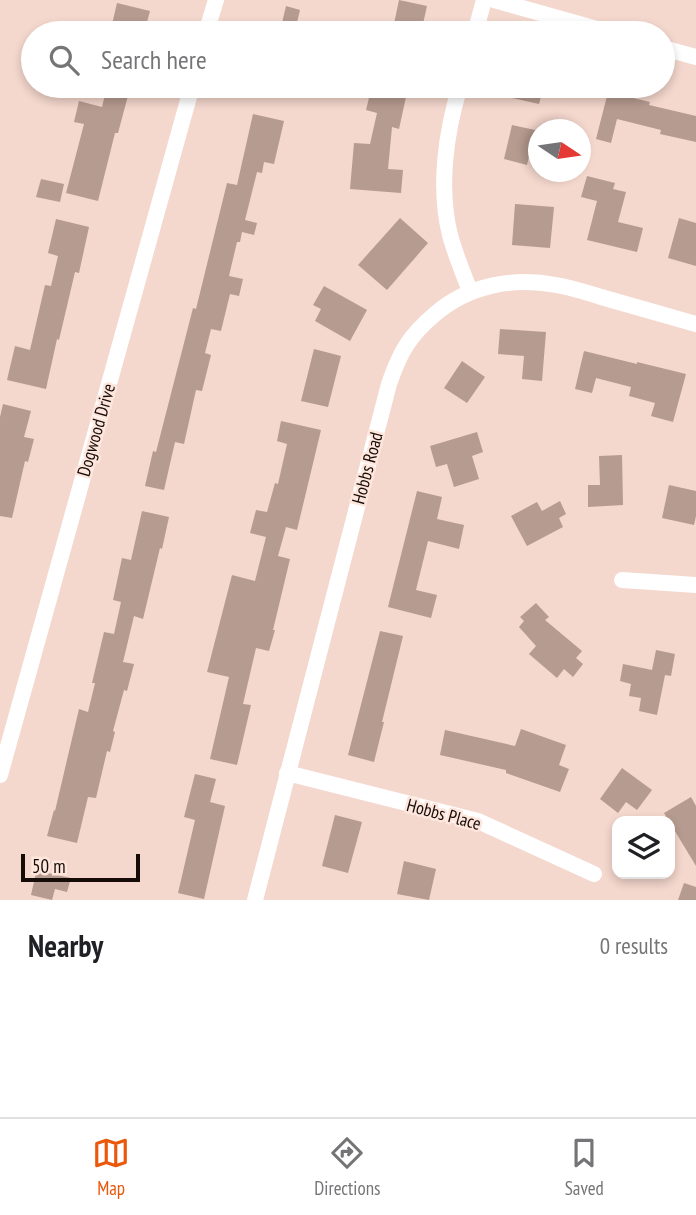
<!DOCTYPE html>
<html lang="en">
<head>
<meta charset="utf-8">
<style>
  :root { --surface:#fff; --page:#f6f6f6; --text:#202124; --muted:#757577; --line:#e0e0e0; --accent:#ea580c }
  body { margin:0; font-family:"PT Sans Narrow",sans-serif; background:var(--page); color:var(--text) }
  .controls { position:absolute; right:21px; bottom:21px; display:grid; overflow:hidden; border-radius:14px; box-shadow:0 4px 10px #0003 }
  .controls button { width:63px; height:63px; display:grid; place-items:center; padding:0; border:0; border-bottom:2px solid var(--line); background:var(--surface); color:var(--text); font:35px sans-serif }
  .compass { position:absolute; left:528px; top:119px; width:63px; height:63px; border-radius:50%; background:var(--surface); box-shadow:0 4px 10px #0003; rotate:103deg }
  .scale { position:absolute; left:21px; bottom:18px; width:119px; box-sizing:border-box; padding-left:7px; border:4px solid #150c08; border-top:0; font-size:19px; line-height:24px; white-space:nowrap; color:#150c08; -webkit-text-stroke:5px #fee6dd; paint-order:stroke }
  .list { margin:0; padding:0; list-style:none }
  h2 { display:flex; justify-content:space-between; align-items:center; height:91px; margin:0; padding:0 28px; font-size:30px }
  h2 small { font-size:23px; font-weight:400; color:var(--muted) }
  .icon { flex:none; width:38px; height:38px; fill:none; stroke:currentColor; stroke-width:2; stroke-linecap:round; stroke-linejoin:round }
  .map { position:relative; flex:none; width:696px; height:900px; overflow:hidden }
  .search { position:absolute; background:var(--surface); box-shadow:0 4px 10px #0003; left:21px; right:21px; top:21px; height:77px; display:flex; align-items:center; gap:18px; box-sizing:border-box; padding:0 24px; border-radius:38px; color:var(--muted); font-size:26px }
  .sheet { height:217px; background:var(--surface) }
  nav { display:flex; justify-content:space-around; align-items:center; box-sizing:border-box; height:98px; border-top:2px solid var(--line); background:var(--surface); font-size:19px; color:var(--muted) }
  nav a { display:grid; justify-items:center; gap:4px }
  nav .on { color:var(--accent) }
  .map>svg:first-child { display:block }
  .building { fill:#b69b90 }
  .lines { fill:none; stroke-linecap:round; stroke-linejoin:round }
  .minor { stroke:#fff; stroke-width:16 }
  .labels { text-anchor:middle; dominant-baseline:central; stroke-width:5; stroke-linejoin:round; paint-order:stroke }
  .street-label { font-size:18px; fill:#150c08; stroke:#fee6dd }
</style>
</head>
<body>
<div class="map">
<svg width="696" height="900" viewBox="0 0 696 900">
  <rect width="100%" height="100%" fill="#f4d7cd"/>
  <g class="building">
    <path d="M399 0 427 6 421 33H392Z"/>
    <path d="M117 3 150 11 144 33H110Z"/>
    <path d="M286 6 300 10 295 31 281 27Z"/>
    <path d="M107 86H119L118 89 129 92 118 133H115L98 201 66 193 84 124 74 122 79 101 102 107Z"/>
    <path d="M372 86H399L408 88 399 129 392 127 388 169 403 170 401 193 350 189 354 143 370 144 377 113 366 110Z"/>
    <path d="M515 86H544L539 104 512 98Z"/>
    <path d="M608 92 650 102 649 105 696 116V142L660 134 661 130 617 119 611 143 596 139Z"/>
    <path d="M253 114 284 121 274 164 264 162 262 173 257 172 245 220 257 223 254 235 242 232 240 242H237L229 276 243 279 239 296 230 294 221 331 211 329 205 353 211 355 202 391 196 390 184 444 175 442 164 490 145 486 153 451 156 452 193 308 196 309 227 183 237 185Z"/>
    <path d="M512 125 535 130 527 165 504 159Z"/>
    <path d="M587 176 615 183 613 189 626 192 618 222 643 228 637 252 587 240 597 201 581 197Z"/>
    <path d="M41 179 64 184 60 202 36 197Z"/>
    <path d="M515 204 554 207 550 248 512 245Z"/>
    <path d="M400 218 428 243 387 290 358 265Z"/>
    <path d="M679 218 696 223V266L668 258Z"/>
    <path d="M56 219 89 227 79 273 75 272 59 340 57 339 46 389 7 380 15 346 30 350 45 285 51 286 58 256 48 253Z"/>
    <path d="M324 286 367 310 350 341 315 321 321 309 313 305Z"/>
    <path d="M500 329 546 332 542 381 522 379 524 356 498 354Z"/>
    <path d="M314 349 341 356 328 407 301 401Z"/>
    <path d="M584 351 637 364V362L686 374 673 422 651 416 655 403 629 396 631 387 596 378 592 393 575 389Z"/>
    <path d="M462 361 485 377 467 403 444 388Z"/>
    <path d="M3 404 31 411 24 437 34 439 28 462 25 461 12 518 0 516V417Z"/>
    <path d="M281 421 321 430 297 530 286 527 278 556 290 559 273 630H275L269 651 256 648 243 704 251 705 237 765 210 759 229 677 207 672 232 575 255 581 266 537 250 533 256 510 267 512 275 483 278 484 287 444 277 441Z"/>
    <path d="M477 432 483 452 472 456 479 479 454 487 447 464 436 467 430 446Z"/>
    <path d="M622 455 623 505 588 507V485H600L599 456Z"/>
    <path d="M669 485 696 491V516L694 525 662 518Z"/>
    <path d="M417 491 442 497 437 519 464 525 459 549 428 541 416 590 437 595 431 618 388 607Z"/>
    <path d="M560 501 566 514 559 518 563 527 527 546 511 516 537 502 542 511Z"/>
    <path d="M142 511 169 517 162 549 160 548 143 619 134 616 123 662 134 664 127 691 124 690 113 731 115 732 110 752 107 751 96 798 88 797 77 843 47 836 54 810 55 811 79 709 88 712 95 683H92L104 632 114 634 121 602 113 600 122 558 131 560Z"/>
    <path d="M536 603 549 617 545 620 582 651 576 658 583 664 573 677 564 669 557 678 529 654 536 646 519 627 524 621 520 617Z"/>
    <path d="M380 631 403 636 382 722H384L374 762 348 755Z"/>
    <path d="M656 650 675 654 671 676 665 675 657 715 639 711 641 698 629 696 631 684 620 681 623 664 652 670Z"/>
    <path d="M521 729 566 745 559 765 569 769 560 792 506 773V770L440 755 445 730 515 746Z"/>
    <path d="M622 768 652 790 637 810 626 802 618 813 600 799Z"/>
    <path d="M195 774 216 779 210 802 225 806 204 899 178 893 195 820 184 817Z"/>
    <path d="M691 797 696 806V866L664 813Z"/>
    <path d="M335 815 362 822 348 873 322 866Z"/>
    <path d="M39 859 51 862 48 873 71 878 67 892 55 889 52 900 31 895Z"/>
    <path d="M404 861 436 869 429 900 397 894Z"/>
    <path d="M684 883 696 887V900H678Z"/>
  </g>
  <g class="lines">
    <g class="minor">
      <path d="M494 0 611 33"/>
      <path d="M206 33 216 0"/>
      <path d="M475 33 484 0"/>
      <path d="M663 48 696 57"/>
      <path d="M460 86C446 132 438 187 450 235 455 254 463 273 470 291"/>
      <path d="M622 580 696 585"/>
      <path d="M287 773 478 821 594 874"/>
      <path d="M0 775 192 86"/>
      <path d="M255 900 389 384C400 352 409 336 435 314 469 285 513 277 556 285 574 288 591 294 608 299 637 307 667 316 696 324"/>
    </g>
  </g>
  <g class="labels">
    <g class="street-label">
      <text transform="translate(96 430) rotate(-74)">Dogwood Drive</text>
      <text transform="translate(367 468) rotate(-75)">Hobbs Road</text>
      <text transform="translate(444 814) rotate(15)">Hobbs Place</text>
    </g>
  </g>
</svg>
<div class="controls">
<button><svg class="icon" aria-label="layers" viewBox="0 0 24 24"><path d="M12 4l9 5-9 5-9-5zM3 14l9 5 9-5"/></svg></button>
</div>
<svg class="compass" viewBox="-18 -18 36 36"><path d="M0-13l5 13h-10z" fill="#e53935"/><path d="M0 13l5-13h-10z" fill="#757577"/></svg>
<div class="scale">50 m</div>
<div class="search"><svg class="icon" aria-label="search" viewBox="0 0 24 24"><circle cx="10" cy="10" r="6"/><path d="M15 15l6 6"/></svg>Search here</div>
</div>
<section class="sheet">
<h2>Nearby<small>0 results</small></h2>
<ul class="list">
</ul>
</section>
<nav>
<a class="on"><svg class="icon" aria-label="map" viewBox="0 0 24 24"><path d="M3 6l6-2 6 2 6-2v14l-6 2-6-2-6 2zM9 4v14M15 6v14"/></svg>Map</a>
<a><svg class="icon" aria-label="directions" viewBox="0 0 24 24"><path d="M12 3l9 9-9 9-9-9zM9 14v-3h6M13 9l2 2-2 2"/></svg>Directions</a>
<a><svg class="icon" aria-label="saved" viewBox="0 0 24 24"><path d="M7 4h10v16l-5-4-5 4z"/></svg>Saved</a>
</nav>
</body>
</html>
